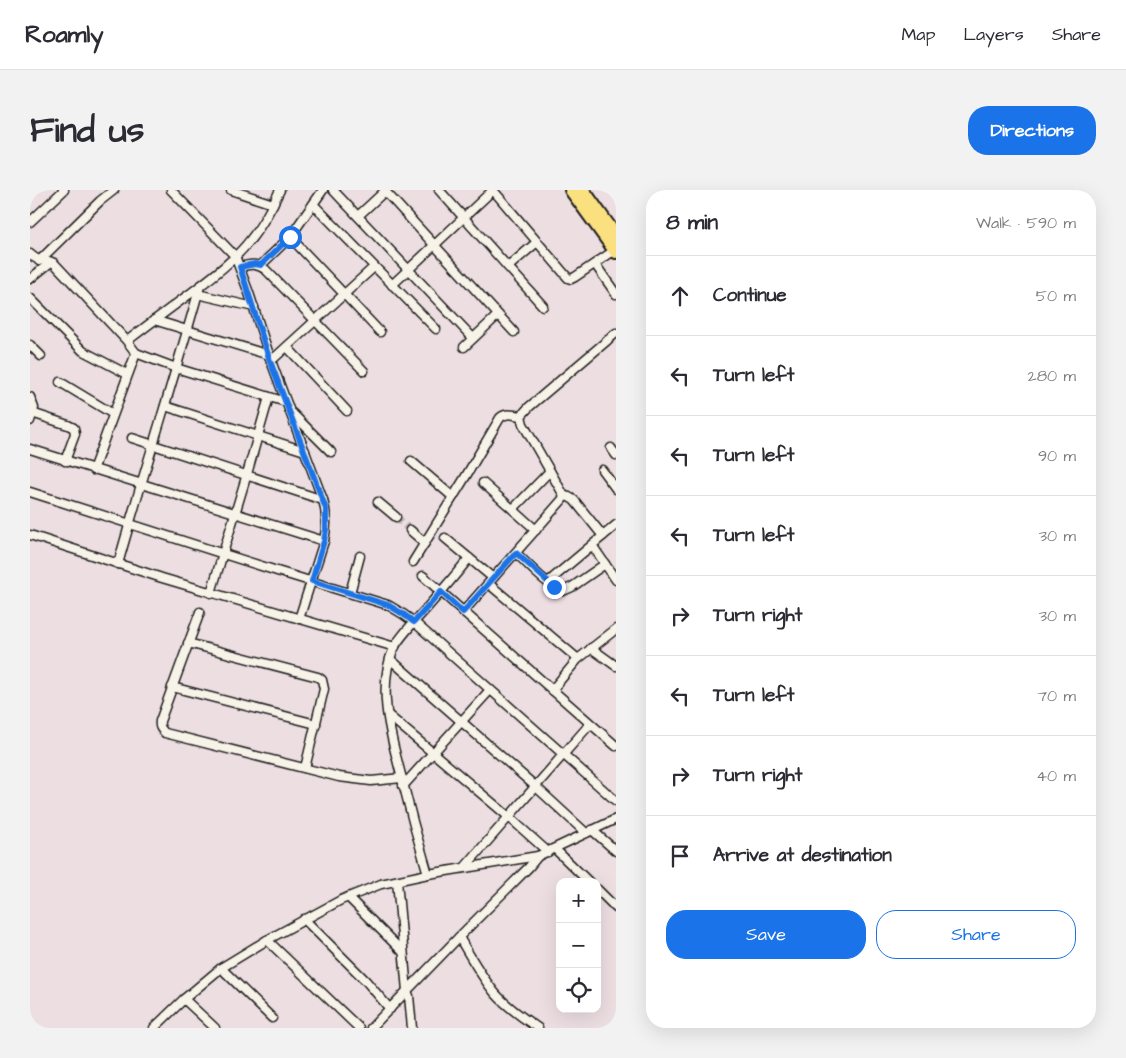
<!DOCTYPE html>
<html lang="en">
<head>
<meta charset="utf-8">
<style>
  :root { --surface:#fff; --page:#f2f2f3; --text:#2b2b33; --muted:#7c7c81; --line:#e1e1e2; --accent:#1a73e8 }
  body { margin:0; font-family:"Architects Daughter",sans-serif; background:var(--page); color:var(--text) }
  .controls { position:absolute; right:15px; bottom:15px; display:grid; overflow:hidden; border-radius:10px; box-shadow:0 5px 20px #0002 }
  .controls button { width:45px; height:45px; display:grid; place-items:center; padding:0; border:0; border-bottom:1px solid var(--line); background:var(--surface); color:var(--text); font:25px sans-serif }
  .stop { position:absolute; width:15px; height:15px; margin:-11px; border:4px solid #1a73e8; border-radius:50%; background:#fff }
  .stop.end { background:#1a73e8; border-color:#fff; box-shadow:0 1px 5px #0008 }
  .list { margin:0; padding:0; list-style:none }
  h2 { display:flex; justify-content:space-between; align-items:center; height:65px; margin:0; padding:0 20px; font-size:21px }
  h2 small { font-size:16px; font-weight:400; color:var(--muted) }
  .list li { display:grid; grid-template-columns:32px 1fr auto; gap:15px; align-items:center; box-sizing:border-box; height:80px; padding:0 20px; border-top:1px solid var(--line) }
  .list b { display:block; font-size:19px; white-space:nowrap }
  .list em { font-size:16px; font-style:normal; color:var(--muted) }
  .actions { display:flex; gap:10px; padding:15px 20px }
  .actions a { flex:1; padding:11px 0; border:1px solid var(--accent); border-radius:20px; text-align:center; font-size:18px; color:var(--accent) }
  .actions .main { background:var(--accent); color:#fff }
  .icon { flex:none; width:28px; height:28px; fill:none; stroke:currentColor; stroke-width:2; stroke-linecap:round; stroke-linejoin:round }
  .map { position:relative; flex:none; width:586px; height:838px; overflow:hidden; border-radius:20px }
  header { display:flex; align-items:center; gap:30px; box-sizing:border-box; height:70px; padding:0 25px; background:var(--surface); border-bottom:1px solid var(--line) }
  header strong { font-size:24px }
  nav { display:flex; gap:28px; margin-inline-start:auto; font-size:18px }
  .intro { display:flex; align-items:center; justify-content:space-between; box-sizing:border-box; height:120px; padding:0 30px }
  h1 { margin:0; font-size:35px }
  .button { padding:12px 22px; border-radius:20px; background:var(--accent); color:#fff; font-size:18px; font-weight:700 }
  main { display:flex; gap:30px; padding:0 30px }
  aside { flex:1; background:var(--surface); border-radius:20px; box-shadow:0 5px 20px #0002 }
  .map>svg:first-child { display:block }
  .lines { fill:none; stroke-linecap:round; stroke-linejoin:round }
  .minor-tunnel { stroke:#c3b7ba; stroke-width:8; stroke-dasharray:8 4; stroke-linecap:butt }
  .minor-casing { stroke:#1c1c1c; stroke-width:11 }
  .primary-casing { stroke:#1c1c1c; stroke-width:16 }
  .minor { stroke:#f7f3e8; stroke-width:8 }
  .primary { stroke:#fbe080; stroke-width:12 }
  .route { stroke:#1a73e8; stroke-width:6 }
</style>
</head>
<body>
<header>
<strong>Roamly</strong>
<nav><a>Map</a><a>Layers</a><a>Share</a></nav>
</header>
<div class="intro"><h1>Find us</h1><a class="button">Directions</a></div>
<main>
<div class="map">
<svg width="586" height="838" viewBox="0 0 586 838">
  <rect width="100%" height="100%" fill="#eddee2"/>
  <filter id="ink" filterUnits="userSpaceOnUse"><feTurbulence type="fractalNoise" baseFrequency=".02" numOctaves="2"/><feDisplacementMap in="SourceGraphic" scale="10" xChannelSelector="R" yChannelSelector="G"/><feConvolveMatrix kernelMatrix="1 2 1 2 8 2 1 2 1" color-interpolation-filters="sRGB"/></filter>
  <g filter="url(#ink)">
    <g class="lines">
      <path class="minor-tunnel" d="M366 327 380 340"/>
      <g class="minor-casing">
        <g id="minor">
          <path d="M141 0 205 66 219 103 241 171 293 310C297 324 297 337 294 351L269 429"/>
          <path d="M201 0 243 14"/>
          <path d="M303 0 443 148"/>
          <path d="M354 0 484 142"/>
          <path d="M409 0 513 116"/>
          <path d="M463 0 538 88 541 89 545 87 585 60"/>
          <path d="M284 15 406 139"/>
          <path d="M328 26 355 1"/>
          <path d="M0 32 34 0"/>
          <path d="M260 47 350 142"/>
          <path d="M0 64C11 74 14 68 24 73L97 151 106 163 146 178 256 212"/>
          <path d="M9 71 70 11 84 0"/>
          <path d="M565 74 586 104"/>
          <path d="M231 75 260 47 293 0"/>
          <path d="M210 77C220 74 227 73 236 80L334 181"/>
          <path d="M478 77 507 52"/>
          <path d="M0 89 21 72"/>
          <path d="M362 95 463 0"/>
          <path d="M167 104 224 117"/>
          <path d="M0 108 53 161 97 184"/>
          <path d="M124 130 239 165"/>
          <path d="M97 151C118 135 139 119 161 103 182 87 205 70 221 49 233 34 242 17 250 0"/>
          <path d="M0 155 11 166"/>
          <path d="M257 157 317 221"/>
          <path d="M434 157 468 125"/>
          <path d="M241 171 344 77"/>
          <path d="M30 192 83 224"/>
          <path d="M0 207 4 218 0 231"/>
          <path d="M135 216 275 261"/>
          <path d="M2 223 38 235 44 238 45 244 35 271"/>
          <path d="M262 223 301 262"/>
          <path d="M102 248 293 310"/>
          <path d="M581 258 586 265"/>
          <path d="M0 259 294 351"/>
          <path d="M381 271 423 307"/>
          <path d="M63 280 106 163"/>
          <path d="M572 280 586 299"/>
          <path d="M453 293 506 340"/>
          <path d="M0 302 247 381 358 415 373 424 384 432 586 611"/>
          <path d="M534 306 539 307 544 310 573 346"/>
          <path d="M348 312 366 327"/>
          <path d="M483 319 520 281"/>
          <path d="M380 340 395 353"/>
          <path d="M0 345 132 388 365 457"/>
          <path d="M415 348 463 388"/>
          <path d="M562 355 586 390"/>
          <path d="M486 363C498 374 518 397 533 401L542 397 575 374"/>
          <path d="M383 372 436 286 470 228C476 222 483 225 491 226"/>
          <path d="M88 374C114 281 144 189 170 96"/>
          <path d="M393 386 586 556"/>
          <path d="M518 392 586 335"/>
          <path d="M459 394 548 469"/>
          <path d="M181 403 217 284 239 207"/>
          <path d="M320 403 330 366"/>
          <path d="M170 422 130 531C129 537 131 539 135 543L309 587 341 591 372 588"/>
          <path d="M433 422 532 310 534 306 532 302 493 234 491 226 499 217 586 143"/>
          <path d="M158 453 288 487 292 490 294 499 275 578"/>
          <path d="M561 458 586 476"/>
          <path d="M360 469 505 596 556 643"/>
          <path d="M142 497 286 534"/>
          <path d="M522 500 548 469 586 439"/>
          <path d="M358 525 479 627 518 662"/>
          <path d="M373 596 460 500"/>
          <path d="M562 640 586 661"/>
          <path d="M525 659 559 692"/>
          <path d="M435 677 560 534"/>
          <path d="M398 684C388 651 379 618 371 585 361 546 346 497 364 458 370 446 386 430 395 420 410 403 425 386 439 368"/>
          <path d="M367 691 377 801 379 806 382 838"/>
          <path d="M567 699 586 718"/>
          <path d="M318 707 373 762"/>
          <path d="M274 729 336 791 360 819"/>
          <path d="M429 747C440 766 451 786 465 803 477 817 493 828 508 838"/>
          <path d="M237 750 329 838"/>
          <path d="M191 778 242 828"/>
          <path d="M154 809 185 838"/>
          <path d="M124 838 154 809 191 778 237 750 311 710 351 694 398 684 508 666 586 629"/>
          <path d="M341 838 429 747 499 677 508 666"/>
        </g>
      </g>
      <g class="primary-casing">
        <g id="primary">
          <path d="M541 0 586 62"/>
          <path d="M553 0 586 46"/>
        </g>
      </g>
      <use href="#minor" class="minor"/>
      <use href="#primary" class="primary"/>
    </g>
  </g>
  <g class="lines" filter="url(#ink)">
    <path class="route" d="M260 47 231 75 225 74 210 77 240 171 296 319V340L294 351 282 391 358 415 373 424 384 432 411 402 433 422 486 363 524 397"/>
  </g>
</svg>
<div class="controls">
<button>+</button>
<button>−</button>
<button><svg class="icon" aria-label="locate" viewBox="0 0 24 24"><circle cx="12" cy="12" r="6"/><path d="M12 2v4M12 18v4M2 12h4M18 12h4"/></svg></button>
</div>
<div class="stop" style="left:260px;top:47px"></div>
<div class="stop end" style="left:524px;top:397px"></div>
</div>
<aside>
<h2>8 min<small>Walk · 590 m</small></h2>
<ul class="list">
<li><svg class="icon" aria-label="ahead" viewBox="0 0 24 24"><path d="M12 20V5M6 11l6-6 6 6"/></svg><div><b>Continue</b></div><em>50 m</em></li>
<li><svg class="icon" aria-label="left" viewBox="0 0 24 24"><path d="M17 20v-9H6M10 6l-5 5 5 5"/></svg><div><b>Turn left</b></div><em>280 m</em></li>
<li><svg class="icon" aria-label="left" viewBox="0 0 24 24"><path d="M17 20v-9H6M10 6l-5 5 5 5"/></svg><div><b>Turn left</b></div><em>90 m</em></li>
<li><svg class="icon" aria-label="left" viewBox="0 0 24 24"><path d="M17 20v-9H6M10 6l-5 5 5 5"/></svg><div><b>Turn left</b></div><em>30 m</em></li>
<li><svg class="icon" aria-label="right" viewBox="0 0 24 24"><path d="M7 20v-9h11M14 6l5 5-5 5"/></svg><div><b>Turn right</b></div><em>30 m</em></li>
<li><svg class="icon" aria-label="left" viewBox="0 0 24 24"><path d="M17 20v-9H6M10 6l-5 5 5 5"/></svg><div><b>Turn left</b></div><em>70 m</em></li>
<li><svg class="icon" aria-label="right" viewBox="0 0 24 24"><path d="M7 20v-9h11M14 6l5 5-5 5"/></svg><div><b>Turn right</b></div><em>40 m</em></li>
<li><svg class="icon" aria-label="arrive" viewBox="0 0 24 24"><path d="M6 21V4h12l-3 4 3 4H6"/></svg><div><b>Arrive at destination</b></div></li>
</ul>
<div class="actions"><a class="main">Save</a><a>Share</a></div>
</aside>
</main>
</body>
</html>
